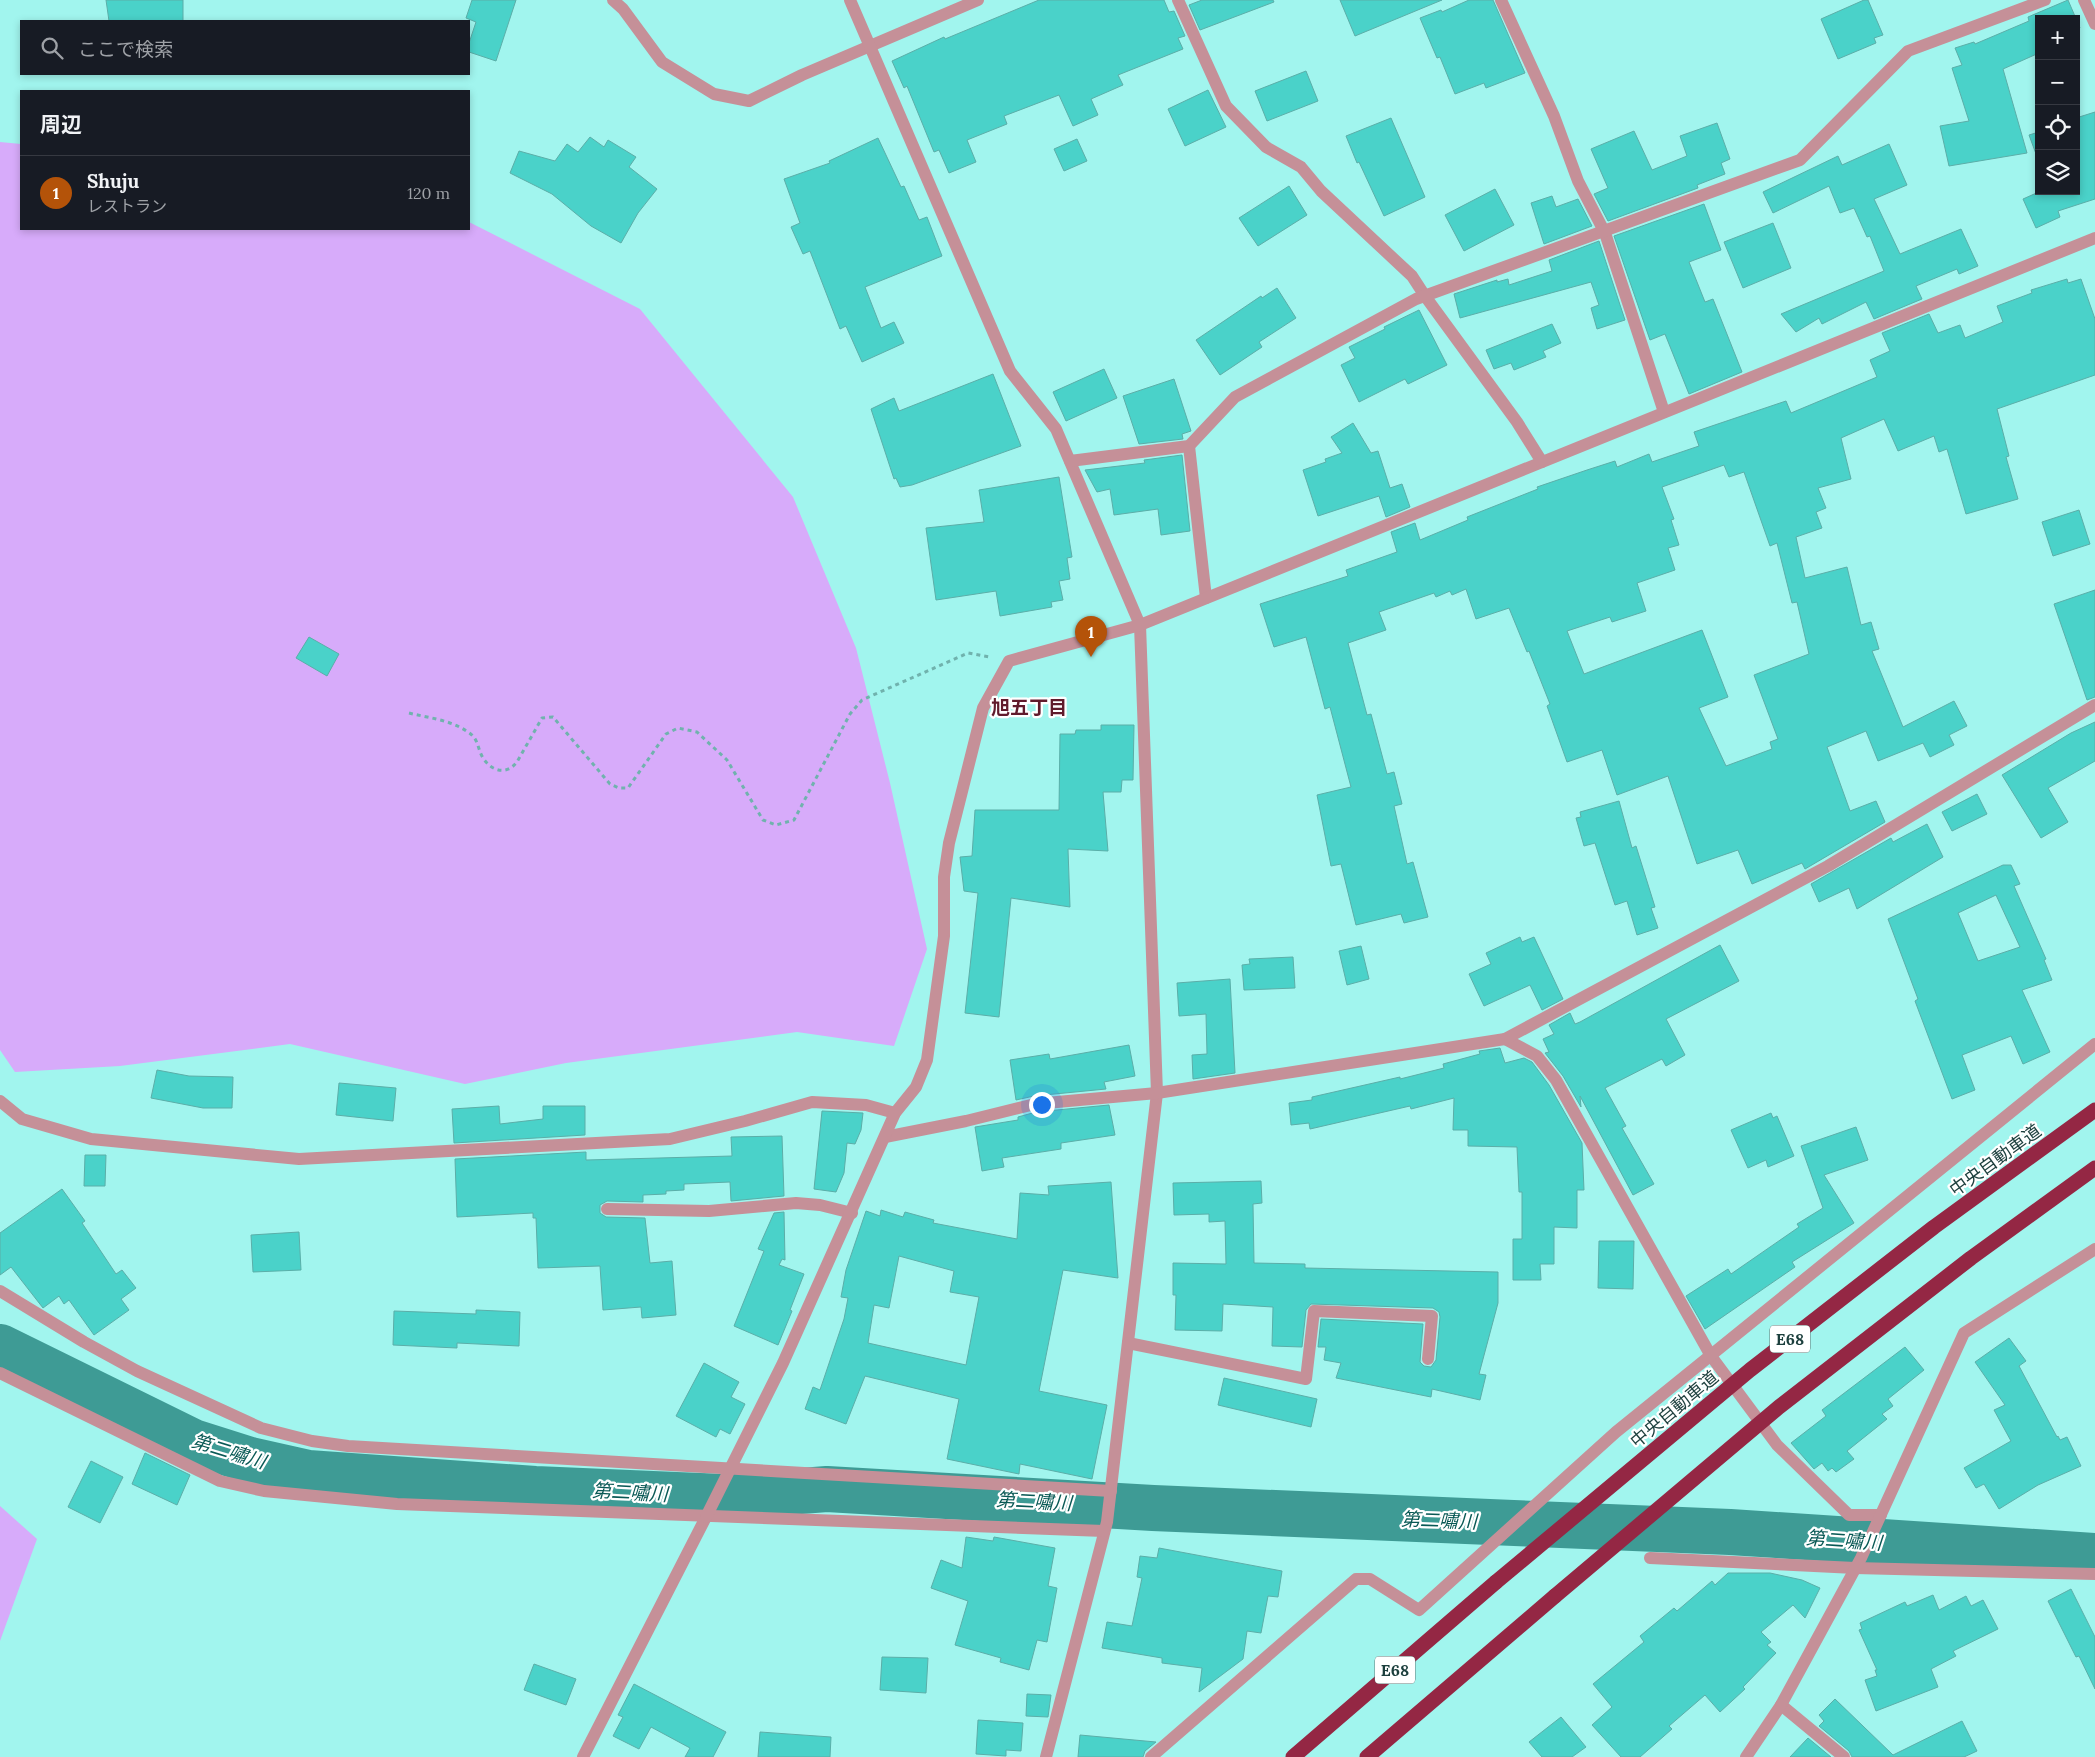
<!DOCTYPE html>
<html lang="ja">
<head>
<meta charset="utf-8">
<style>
  :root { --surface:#171b24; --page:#242831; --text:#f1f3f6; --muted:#9ea1a6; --line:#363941; --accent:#b45309 }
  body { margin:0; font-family:Lora,"Noto Sans JP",serif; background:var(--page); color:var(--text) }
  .controls { position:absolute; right:15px; top:15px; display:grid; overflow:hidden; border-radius:0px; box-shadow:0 2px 8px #0003 }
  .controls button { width:45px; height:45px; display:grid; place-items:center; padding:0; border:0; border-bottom:1px solid var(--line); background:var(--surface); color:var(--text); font:25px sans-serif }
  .you { position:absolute; left:1041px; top:1104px; width:18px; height:18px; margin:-12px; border:4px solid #fff; border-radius:50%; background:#1a73e8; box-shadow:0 0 0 8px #1a73e833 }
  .badge { display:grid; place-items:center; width:32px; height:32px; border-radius:50%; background:var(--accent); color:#fff; font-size:16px; font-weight:700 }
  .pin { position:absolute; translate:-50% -41px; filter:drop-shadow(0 1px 2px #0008) }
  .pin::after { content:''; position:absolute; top:26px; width:18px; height:15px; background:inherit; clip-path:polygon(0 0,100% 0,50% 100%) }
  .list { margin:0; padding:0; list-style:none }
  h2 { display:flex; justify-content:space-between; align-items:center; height:65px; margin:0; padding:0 20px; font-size:21px }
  h2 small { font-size:16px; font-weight:400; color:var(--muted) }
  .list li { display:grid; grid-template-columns:32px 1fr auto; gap:15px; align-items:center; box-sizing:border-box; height:75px; padding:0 20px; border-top:1px solid var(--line) }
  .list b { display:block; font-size:19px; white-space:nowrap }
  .list p { margin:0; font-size:16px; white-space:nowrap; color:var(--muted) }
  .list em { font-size:16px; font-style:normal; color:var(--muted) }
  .icon { flex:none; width:28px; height:28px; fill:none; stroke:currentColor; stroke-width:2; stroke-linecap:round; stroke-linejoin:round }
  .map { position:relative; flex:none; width:2095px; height:1757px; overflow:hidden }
  .search { position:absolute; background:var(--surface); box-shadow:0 2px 8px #0003; left:20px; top:20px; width:450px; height:55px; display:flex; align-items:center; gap:12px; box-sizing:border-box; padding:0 18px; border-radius:0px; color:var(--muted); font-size:19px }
  .panel { position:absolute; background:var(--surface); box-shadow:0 2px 8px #0003; left:20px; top:90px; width:450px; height:140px; border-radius:0px }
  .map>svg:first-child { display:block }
  .green { fill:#d7abfa }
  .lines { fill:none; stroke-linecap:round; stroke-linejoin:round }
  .river { stroke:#3e9b95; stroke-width:46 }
  .building { fill:#4ad2c9; stroke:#5baea8; fill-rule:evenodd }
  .path { stroke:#70b2ad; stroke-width:3; stroke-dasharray:4 4; stroke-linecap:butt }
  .lane { stroke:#c59098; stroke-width:12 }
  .street { stroke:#c59098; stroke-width:12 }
  .highway { stroke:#942744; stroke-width:15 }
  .highway-bridge { stroke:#942744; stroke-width:15 }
  .labels { text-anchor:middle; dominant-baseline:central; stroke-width:4.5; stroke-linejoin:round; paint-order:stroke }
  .shield { fill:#fff; stroke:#607977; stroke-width:1 }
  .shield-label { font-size:16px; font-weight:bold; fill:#1c3f3d }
  .street-label { font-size:18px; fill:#1c3f3d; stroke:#fff }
  .neighbourhood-label { font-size:19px; font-weight:bold; fill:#601b2c; stroke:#fff }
  .water-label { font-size:19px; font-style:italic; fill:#095955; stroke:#fff }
</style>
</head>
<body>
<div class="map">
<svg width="2095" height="1757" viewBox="0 0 2095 1757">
  <rect width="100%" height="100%" fill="#a1f5ee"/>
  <g class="green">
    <path d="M0 142 21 144V229H469V222L640 309 793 497 856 648 890 783 927 949 894 1046 797 1032 566 1063 465 1084 290 1044 120 1066 15 1072 0 1050Z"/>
    <path d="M0 1506 37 1539 0 1641Z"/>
  </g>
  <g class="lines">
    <path class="river" d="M0 1347 193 1442 250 1460 308 1473 535 1489 723 1497 827 1489 1153 1508 1730 1532 2095 1556"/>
  </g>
  <g class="building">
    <path d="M106 0H183V21H109Z"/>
    <path d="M472 0H516L496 61 469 52V43L476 22 466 18Z"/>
    <path d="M1039 0H1164L1169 12 1174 11 1185 36 1178 38 1183 49 1118 75 1123 85 1091 99 1098 115 1073 126 1059 95 1004 116 1007 124 967 140 976 162 949 173 939 150 934 152 907 86 904 88 892 61 944 37 945 39Z"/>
    <path d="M1202 0H1273L1274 2 1200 30 1189 5Z"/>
    <path d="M1340 0H1442L1355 36Z"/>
    <path d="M1469 0H1493L1525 73 1486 88 1484 83 1455 94 1440 57 1437 58 1420 18 1441 10 1442 12Z"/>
    <path d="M1864 0H1868L1883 35 1874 38 1876 43 1838 59 1821 19Z"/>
    <path d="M2068 0 2080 28 2076 29V19H2039V53L2003 69 2027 153 1949 166 1940 126 1969 121 1952 68 1962 65 1955 48 1974 42 1975 44 2029 21 2028 17Z"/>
    <path d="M1306 71 1318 101 1267 121 1255 91Z"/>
    <path d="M1208 90 1226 127 1185 146 1168 109Z"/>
    <path d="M2095 112V199L2058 211 2060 217 2036 228 2023 199 2041 191H2076V118Z"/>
    <path d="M1391 118 1425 197 1384 216 1359 162 1357 163 1346 136Z"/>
    <path d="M1717 123 1730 159 1721 163 1725 174 1697 185 1698 188 1608 221 1594 194 1608 188 1591 149 1634 131 1652 170 1687 156 1680 136Z"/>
    <path d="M2039 132V162L2029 135Z"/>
    <path d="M590 137 604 147 608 140 636 157 629 167 657 189 638 213 621 243 591 226 552 194 510 173 519 151 555 161 567 144 578 152Z"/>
    <path d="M878 138 901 187 904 186 919 220 927 217 942 256 865 287 881 328 894 322 904 343 862 362 846 326 840 329 810 251 803 254 791 227 800 223 784 179 830 163 829 161Z"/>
    <path d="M1077 139 1087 161 1064 171 1054 149Z"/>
    <path d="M1889 144 1907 185 1874 199 1900 254 1961 229 1978 266 1959 274 1957 269 1916 286 1922 299 1874 319 1866 302 1822 324 1819 318 1796 332 1781 314 1884 271 1870 236 1867 237 1854 208 1840 213 1829 186 1773 213 1763 192 1838 156 1842 165Z"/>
    <path d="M1289 186 1307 215 1258 246 1239 218Z"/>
    <path d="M1495 189 1514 225 1464 251 1445 215Z"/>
    <path d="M1552 196 1556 207 1578 199 1592 226 1544 244 1531 203Z"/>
    <path d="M1704 204 1721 250 1689 262 1705 302 1713 299 1742 372 1689 394 1665 334 1650 340 1614 236Z"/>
    <path d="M1773 223 1791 268 1743 288 1724 242Z"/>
    <path d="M1599 241 1625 320 1597 329 1591 308 1599 305 1591 282 1460 318 1454 294 1497 280V282L1508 279 1509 285 1552 271 1549 260Z"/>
    <path d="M2067 279 2068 283 2081 279 2095 319V375L1997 409 2009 456 2006 457 2018 499 1966 514 1947 449 1939 452 1934 436 1898 451 1884 419 1841 438 1851 479 1818 488 1826 508 1816 512 1822 528 1796 537 1805 578 1847 567 1861 625 1871 622 1879 649 1872 651 1903 727 1954 701 1967 726 1949 735 1954 745 1930 757 1923 743 1878 761 1866 731 1827 747 1850 811 1876 801 1885 822 1805 869 1802 863 1752 884 1738 850 1697 864 1668 776 1617 795 1602 750 1567 762 1547 706 1550 704 1529 651 1527 652 1509 608 1476 619 1466 589 1452 595 1450 591 1436 597 1434 593 1379 612 1386 630 1348 643 1367 715 1371 714 1387 774 1394 772 1402 804 1394 806 1407 864 1413 862 1428 917 1404 923 1401 914 1356 925 1341 864 1331 866 1317 795 1351 787 1330 707 1325 709 1306 637 1274 647 1260 604 1348 576 1346 570 1397 552 1391 532 1415 523 1420 540 1468 520 1467 517 1538 489 1537 487 1587 470 1615 461 1617 467 1649 454 1652 462 1699 446 1694 432 1786 401 1791 413 1877 377 1870 360 1890 351 1882 333 1929 314 1938 333 1960 325 1965 338 2003 322 1997 306 2032 293 2031 290ZM1724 465 1729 477 1744 472 1770 546 1777 543 1792 603 1797 602 1809 654 1754 675 1778 739 1770 742 1772 749 1726 766 1699 708 1728 697 1702 630 1584 674 1567 631 1610 617 1612 622 1646 611 1637 583 1675 570 1668 548 1679 545 1671 520 1674 519 1662 487Z"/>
    <path d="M1277 288 1296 318 1259 342 1262 347 1220 375 1196 340 1261 296 1262 298Z"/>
    <path d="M1419 310 1447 365 1408 384 1405 379 1359 402 1341 365 1355 358 1349 347 1385 329 1384 327Z"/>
    <path d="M1552 324 1561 343 1543 351 1546 357 1514 370 1511 363 1494 369 1486 350Z"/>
    <path d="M1104 369 1117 398 1066 421 1053 392Z"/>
    <path d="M993 374 1021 446 912 485 900 487 896 478 894 479 871 409 894 398 899 411Z"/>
    <path d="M1174 379 1191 431 1182 434 1183 439 1139 444 1123 396Z"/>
    <path d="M1353 423 1371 453 1378 451 1390 488 1402 484 1410 507 1386 517 1379 496 1318 516 1303 470 1326 462 1325 459 1342 453 1331 437Z"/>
    <path d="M1182 455 1190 531 1161 535 1158 509 1114 515 1110 489 1097 492 1085 470 1145 463 1144 460Z"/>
    <path d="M1059 477 1072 557 1067 558 1070 579 1059 581 1063 600 1051 602 1052 607 1000 616 996 591 936 600 926 528 984 522 979 490Z"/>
    <path d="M2079 510 2090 544 2053 556 2042 522Z"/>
    <path d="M2095 590V697L2087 700 2054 604Z"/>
    <path d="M309 637 339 654 327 676 296 658Z"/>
    <path d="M2095 722V761L2048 788 2068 822 2041 838 2002 775 2071 733Z"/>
    <path d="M1101 725H1134L1133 780H1122L1121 792H1103L1108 851 1068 849 1070 907 1011 898 999 1017 965 1013 978 893 964 891 960 857 972 856 975 810H1059L1060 734H1075L1076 730H1101Z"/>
    <path d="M1977 794 1987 814 1952 831 1942 812Z"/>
    <path d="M1619 801 1632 848 1636 846 1655 907 1651 908 1658 928 1637 935 1627 901 1615 905 1595 843 1584 846 1576 818 1581 817 1580 812Z"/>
    <path d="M1927 824 1943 857 1857 909 1849 888 1819 902 1811 884 1891 838 1893 842Z"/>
    <path d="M2003 865H2011L2020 884 2014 886 2046 959 2044 960 2052 980 2022 990 2050 1052 2023 1064 2011 1036 1962 1055 1975 1090 1952 1099 1915 1001 1918 999 1888 919ZM1996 895 2020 947 1978 961 1958 913Z"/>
    <path d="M1520 937 1522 942 1534 937 1563 999 1542 1010 1530 985 1484 1006 1469 974 1491 964 1486 953Z"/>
    <path d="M1720 945 1739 981 1666 1019 1685 1055 1666 1066 1662 1059 1605 1088 1626 1126 1622 1128 1654 1184 1633 1195 1580 1096 1581 1107 1563 1076 1545 1053 1549 1052 1543 1039 1554 1034 1549 1025 1570 1013 1575 1024 1580 1022Z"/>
    <path d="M1361 946 1369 979 1347 985 1339 951Z"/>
    <path d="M1293 957 1295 988 1244 990 1242 965 1250 964 1249 959Z"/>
    <path d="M1230 979 1235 1073 1193 1079 1192 1055 1207 1054 1206 1014 1179 1016 1177 983Z"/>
    <path d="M1129 1045 1135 1076 1104 1082 1106 1089 1034 1096 1016 1100 1010 1060 1049 1054 1050 1059Z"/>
    <path d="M1500 1048 1505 1063 1524 1058 1532 1062 1549 1085 1582 1143 1584 1190H1577V1228L1554 1227V1264H1540L1541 1280H1513V1239H1522V1192H1519L1517 1147 1468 1146V1130H1453L1454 1098 1411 1109 1410 1106 1310 1129 1309 1123 1291 1125 1289 1103 1312 1100V1097L1400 1077V1079L1444 1068 1443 1064 1480 1054 1479 1051Z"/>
    <path d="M157 1070 189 1076 233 1077 232 1108H203L151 1098Z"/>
    <path d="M339 1083 396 1088 393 1121 336 1115Z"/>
    <path d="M1109 1105 1115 1135 1061 1143V1149L1002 1158 1004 1167 982 1171 975 1127 1018 1120V1117L1036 1112Z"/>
    <path d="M499 1106 500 1124 543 1119V1106H585V1135L454 1143 452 1109Z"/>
    <path d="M822 1111 863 1113 861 1130 855 1144 847 1143 844 1173 836 1192 814 1189Z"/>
    <path d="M1771 1113 1773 1118 1777 1116 1794 1156 1768 1167 1766 1160 1748 1168 1731 1130Z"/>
    <path d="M1856 1127 1868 1160 1824 1175 1854 1223 1792 1262 1795 1267 1705 1329 1686 1296 1728 1269 1731 1274 1799 1227 1797 1224 1823 1208 1801 1146Z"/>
    <path d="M782 1136 784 1196 731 1201 730 1182 684 1184V1190L666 1191V1194L643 1195V1202L607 1201 600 1205V1213L606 1217 645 1218 650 1263 672 1261 676 1315 642 1318 641 1307 603 1310 600 1266 538 1268 536 1218H533V1213L457 1217 455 1159 586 1152V1160L732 1156 731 1137Z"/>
    <path d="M85 1155H106L105 1186H84Z"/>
    <path d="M1261 1181 1262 1203 1253 1204 1254 1263 1305 1264V1268L1498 1272V1303L1479 1374 1486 1375 1480 1400 1432 1389 1431 1397 1336 1378 1341 1363 1324 1360 1326 1347H1318L1321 1319 1423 1324 1420 1362 1424 1366 1431 1367 1436 1360 1440 1317 1439 1312 1433 1308 1311 1304 1306 1310 1302 1347 1272 1346 1273 1307 1223 1304 1222 1331 1175 1330 1176 1295H1173V1263L1226 1264 1225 1221 1209 1222V1214L1174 1215 1173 1183Z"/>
    <path d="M1111 1182 1118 1278 1063 1270 1039 1391 1107 1405 1092 1479 1020 1464 1019 1474 947 1459 959 1399 865 1376 846 1424 805 1409 813 1387 820 1390 844 1319 848 1298 841 1297 846 1270 866 1211 880 1216 881 1210 903 1217 905 1212 934 1220 933 1223 1017 1239 1020 1193 1049 1195 1048 1186ZM899 1256 954 1271 950 1292 979 1297 966 1365 868 1343 874 1305 889 1308Z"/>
    <path d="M62 1189 85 1221 82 1223 116 1274 122 1270 136 1288 121 1299 129 1310 94 1335 69 1300 64 1304 59 1296 43 1308 11 1267 0 1275V1233Z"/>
    <path d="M784 1212 785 1260 782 1259 779 1265 804 1274 790 1310 792 1311 778 1345 734 1326 764 1251 758 1249 774 1213Z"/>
    <path d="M299 1232 301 1270 253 1272 251 1235Z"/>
    <path d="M1599 1241H1634L1633 1289 1598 1288Z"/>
    <path d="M476 1310 520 1312 519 1346 457 1343V1348L393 1345 394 1311 476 1314Z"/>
    <path d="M2009 1338 2026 1361 2019 1366 2057 1437 2058 1436 2060 1440 2067 1437 2081 1466 2038 1485 1999 1509 1984 1484 1976 1488 1964 1468 2011 1441 1994 1410 2005 1405 1975 1362Z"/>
    <path d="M1905 1347 1924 1370 1888 1399 1893 1406 1882 1414 1887 1419 1847 1451 1854 1459 1836 1472 1832 1468 1828 1471 1822 1463 1814 1469 1791 1443 1826 1416 1822 1410Z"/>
    <path d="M704 1363 739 1382 731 1397 745 1404 730 1434 720 1429 716 1437 676 1416Z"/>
    <path d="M1224 1378 1317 1399 1311 1427 1218 1405Z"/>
    <path d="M145 1453 190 1475 177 1505 132 1484Z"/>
    <path d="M91 1461 123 1477 100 1523 68 1507Z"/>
    <path d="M966 1537 993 1541 994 1537 1055 1548 1048 1586 1057 1588 1047 1642 1037 1640 1029 1670 1000 1662 1001 1658 955 1645 968 1601 931 1588 941 1560 962 1568Z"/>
    <path d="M1159 1548 1282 1571 1278 1597 1268 1596 1261 1633 1247 1631 1243 1659 1199 1692 1202 1668 1162 1663V1658L1102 1648 1107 1622 1132 1626 1142 1578 1137 1577 1140 1556 1157 1558Z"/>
    <path d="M1728 1573H1770L1802 1580 1820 1588 1805 1618 1793 1605 1761 1632 1771 1642 1767 1645 1776 1653 1743 1687 1745 1689 1720 1712 1705 1695 1669 1726 1672 1729 1640 1757H1621L1592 1725 1612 1707 1593 1684 1644 1642 1640 1636 1674 1608 1677 1611 1712 1581 1715 1585Z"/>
    <path d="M2071 1589 2095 1637V1689L2079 1656 2076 1657 2048 1601Z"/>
    <path d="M1933 1595 1939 1610 1966 1596 1971 1606 1983 1600 1998 1629 1953 1651 1956 1656 1931 1669 1938 1687 1876 1711 1865 1680 1877 1676 1875 1670H1877L1859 1630 1862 1629 1860 1623 1905 1602 1907 1606Z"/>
    <path d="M882 1657 928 1658 926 1693 880 1690Z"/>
    <path d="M534 1664 576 1679 566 1705 524 1690Z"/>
    <path d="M634 1684 726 1732 713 1757H685L690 1748 651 1727 639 1749 613 1736 623 1717 618 1715Z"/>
    <path d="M1027 1694 1051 1695 1048 1717 1026 1716Z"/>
    <path d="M1835 1699 1893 1755 1962 1721 1977 1751 1964 1757H1852L1849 1751 1819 1726 1824 1721 1819 1715Z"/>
    <path d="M1561 1717 1586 1747 1572 1757H1542L1529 1742Z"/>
    <path d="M978 1720 1023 1723 1021 1751 1006 1750V1756L976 1754Z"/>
    <path d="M760 1732 831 1737 830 1757H758Z"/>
    <path d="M1080 1735 1156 1742 1145 1751 1143 1757H1078Z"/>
    <path d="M1808 1738 1831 1757H1790Z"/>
  </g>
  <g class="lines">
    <path class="path" d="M409 713C429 718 451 720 468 732 479 739 477 748 483 758 492 772 507 775 517 762L542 718 553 717 610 784 619 788H628L666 734 678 728 697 732 727 760 763 820 776 825 794 820 850 714 862 700 968 653 989 657"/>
    <g class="lane">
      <path d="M0 1101 22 1119 91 1139 299 1159 670 1139 745 1121 812 1102 866 1105 895 1113"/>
      <path d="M607 1209 709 1211 796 1203 820 1205 852 1213"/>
      <path d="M1650 1558 1855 1568"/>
      <path d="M583 1757 706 1517"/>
    </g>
    <g class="street">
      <path d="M613 0 623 9 662 62 714 94 749 101 802 75 978 0"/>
      <path d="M850 0 1010 371 1056 429 1140 625 1157 1093 1107 1522 1046 1757"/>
      <path d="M1178 0 1226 106 1266 147 1301 167 1321 191 1412 276 1425 296 1517 422 1542 462"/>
      <path d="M1501 0 1554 116 1578 181 1605 233 1664 412"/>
      <path d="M2084 0 2095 24"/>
      <path d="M1189 446 1206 598"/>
      <path d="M1070 461 1189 446 1235 397 1416 299 1800 160 1908 51 2045 0"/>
      <path d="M1505 1039 1537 1056 1556 1080 1711 1356 1777 1445 1849 1515H1881"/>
      <path d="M885 1137 966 1121 1035 1104 1157 1093 1505 1039 1828 866 2095 705"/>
      <path d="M0 1291 84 1342 137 1371 261 1428 312 1441 348 1446 1111 1491"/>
      <path d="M1128 1343 1306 1379 1314 1311 1432 1316 1428 1359"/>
      <path d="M0 1373 220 1481 264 1491 397 1504 1104 1531"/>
      <path d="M706 1517 783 1363 895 1113 916 1087 927 1060 944 936V877L949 843 983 708 1009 661 1140 625 2095 238"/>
      <path d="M1855 1568 2095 1574"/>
      <path d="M1781 1705 1844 1757"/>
      <path d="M1151 1757 1356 1579H1370L1419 1610 1616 1432 2095 1044"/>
      <path d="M1746 1757 1781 1705 1861 1558 1964 1333 2095 1249"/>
    </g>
    <g class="highway">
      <path d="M1293 1757 1496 1582"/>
      <path d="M1367 1757 1555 1596"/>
    </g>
    <g class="highway-bridge">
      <path d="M1496 1582 1750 1370 1934 1227 2095 1110"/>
      <path d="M1555 1596 1779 1407 1971 1258 2095 1168"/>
    </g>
  </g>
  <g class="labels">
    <g class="shield">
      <rect x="1770" y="1325.5" width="40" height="27" rx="4"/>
      <rect x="1375" y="1656.5" width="40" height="27" rx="4"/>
    </g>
    <g class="shield-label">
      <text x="1790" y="1339">E68</text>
      <text x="1395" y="1670">E68</text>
    </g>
    <g class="street-label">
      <text transform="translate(1995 1160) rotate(-36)">中央自動車道</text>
      <text transform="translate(1674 1409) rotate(-40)">中央自動車道</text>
    </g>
    <g class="neighbourhood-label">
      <text x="1029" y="707">旭五丁目</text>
    </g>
    <g class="water-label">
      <text transform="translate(229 1451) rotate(17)">第二嘯川</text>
      <text transform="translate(630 1492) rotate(3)">第二嘯川</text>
      <text transform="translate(1034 1501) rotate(3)">第二嘯川</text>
      <text transform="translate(1439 1520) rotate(2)">第二嘯川</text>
      <text transform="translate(1844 1540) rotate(4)">第二嘯川</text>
    </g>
  </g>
</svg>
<div class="controls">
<button>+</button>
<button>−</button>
<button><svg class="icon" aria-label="locate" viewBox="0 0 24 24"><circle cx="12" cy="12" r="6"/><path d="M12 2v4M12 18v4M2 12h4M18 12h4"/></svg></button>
<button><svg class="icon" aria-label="layers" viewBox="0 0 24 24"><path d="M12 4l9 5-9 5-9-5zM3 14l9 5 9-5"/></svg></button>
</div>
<div class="you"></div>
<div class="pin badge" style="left:1091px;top:657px">1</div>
<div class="search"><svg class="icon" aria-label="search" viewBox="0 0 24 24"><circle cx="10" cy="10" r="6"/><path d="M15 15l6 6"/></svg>ここで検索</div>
<section class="panel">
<h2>周辺<small></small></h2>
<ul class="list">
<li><span class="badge">1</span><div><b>Shuju</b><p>レストラン</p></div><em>120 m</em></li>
</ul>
</section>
</div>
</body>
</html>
